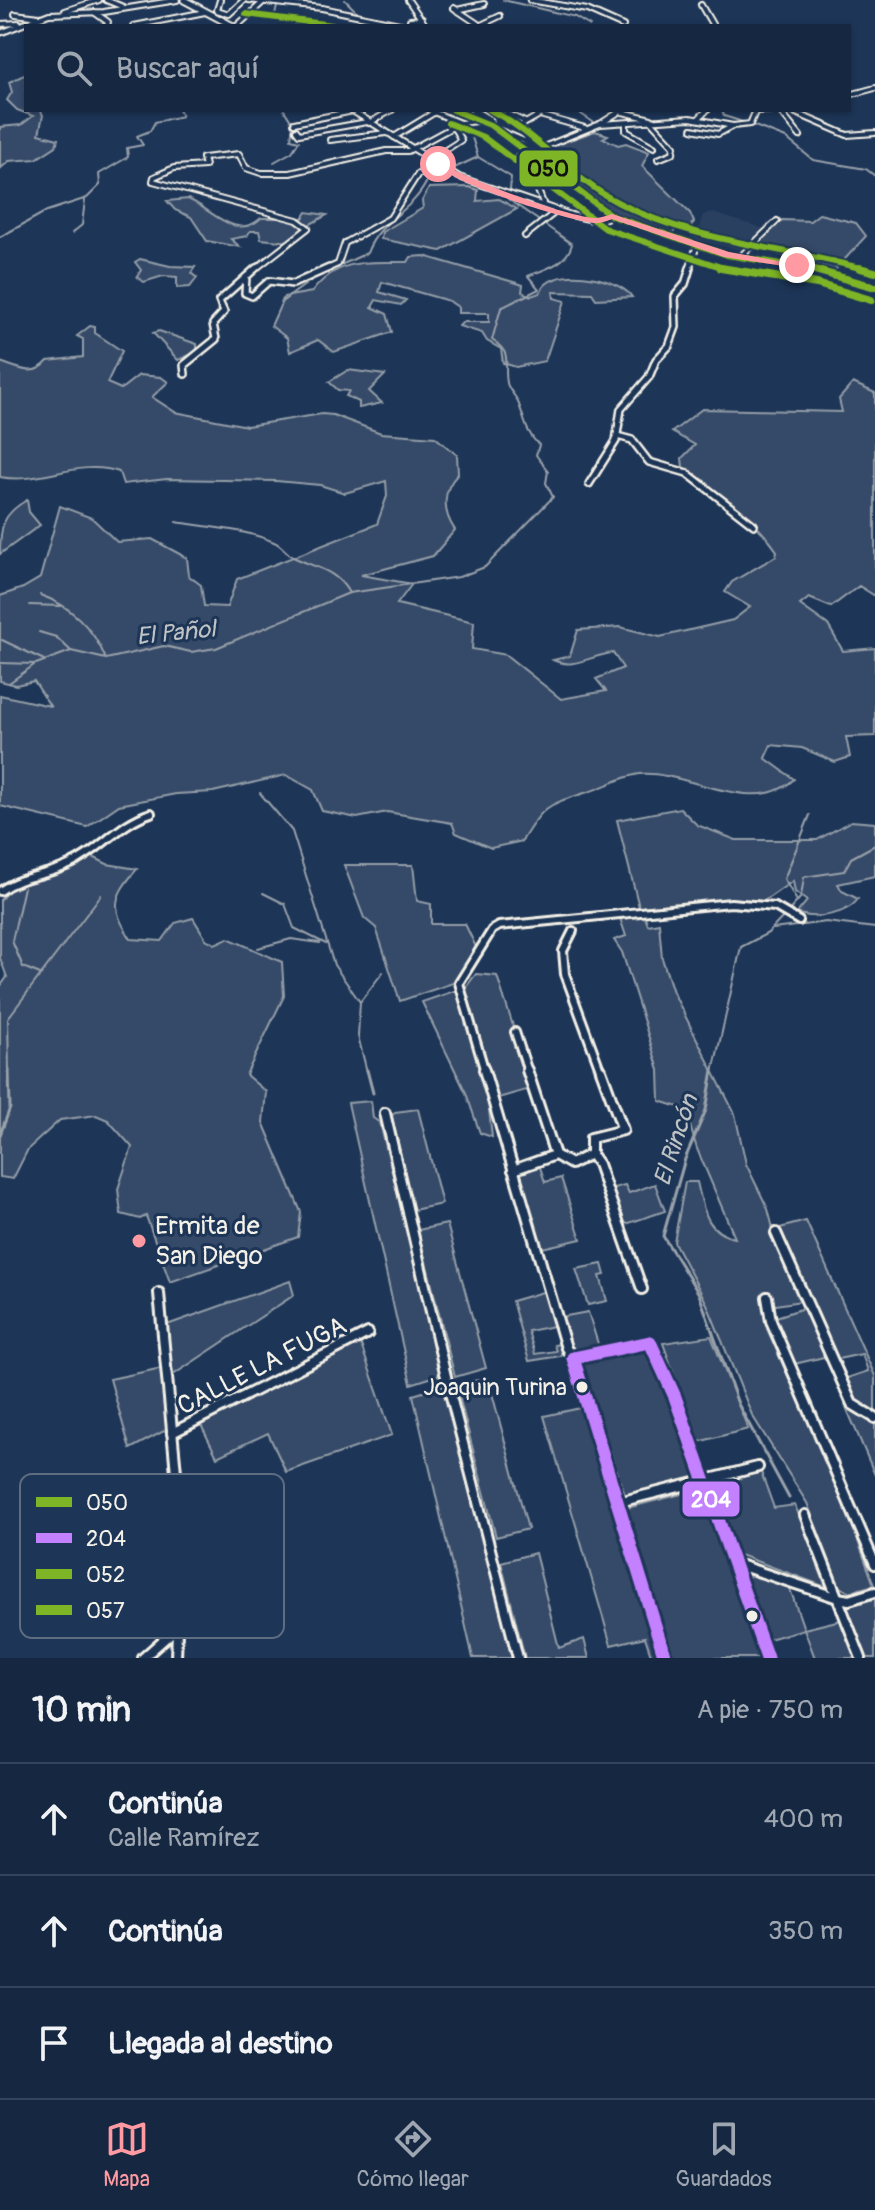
<!DOCTYPE html>
<html lang="es">
<head>
<meta charset="utf-8">
<style>
  :root { --surface:#162841; --page:#23344c; --text:#f1f3f6; --muted:#9ea6b1; --line:#35445a; --accent:#ff9aa2 }
  body { margin:0; font-family:Pangolin,sans-serif; background:var(--page); color:var(--text) }
  .stop { position:absolute; width:24px; height:24px; margin:-18px; border:6px solid #ff9aa2; border-radius:50%; background:#fff }
  .stop.end { background:#ff9aa2; border-color:#fff; box-shadow:0 2px 8px #0008 }
  .list { margin:0; padding:0; list-style:none }
  h2 { display:flex; justify-content:space-between; align-items:center; height:104px; margin:0; padding:0 32px; font-size:34px }
  h2 small { font-size:26px; font-weight:400; color:var(--muted) }
  .list li { display:grid; grid-template-columns:52px 1fr auto; gap:24px; align-items:center; box-sizing:border-box; height:112px; padding:0 32px; border-top:2px solid var(--line) }
  .list b { display:block; font-size:30px; white-space:nowrap }
  .list p { margin:0; font-size:26px; white-space:nowrap; color:var(--muted) }
  .list em { font-size:26px; font-style:normal; color:var(--muted) }
  .icon { flex:none; width:44px; height:44px; fill:none; stroke:currentColor; stroke-width:2; stroke-linecap:round; stroke-linejoin:round }
  .map { position:relative; flex:none; width:875px; height:1658px; overflow:hidden }
  .search { position:absolute; background:var(--surface); box-shadow:0 2px 6px #0004; left:24px; right:24px; top:24px; height:88px; display:flex; align-items:center; gap:20px; box-sizing:border-box; padding:0 28px; border-radius:0px; color:var(--muted); font-size:30px }
  .sheet { height:440px; background:var(--surface) }
  nav { display:flex; justify-content:space-around; align-items:center; box-sizing:border-box; height:112px; border-top:2px solid var(--line); background:var(--surface); font-size:22px; color:var(--muted) }
  nav a { display:grid; justify-items:center; gap:4px }
  nav .on { color:var(--accent) }
  .map>svg:first-child { display:block }
  .built { fill:#2a4060 }
  .green { fill:#354a67; stroke:#949ea8; stroke-width:2 }
  .lines { fill:none; stroke-linecap:round; stroke-linejoin:round }
  .stream-far1 { stroke:#9aa2ab; stroke-width:2 }
  .stream { stroke:#9aa2ab; stroke-width:3 }
  .minor-far3-casing { stroke:#f4f1e8; stroke-width:8 }
  .minor-far2-casing { stroke:#f4f1e8; stroke-width:10 }
  .minor-far1-casing { stroke:#f4f1e8; stroke-width:12 }
  .minor-casing { stroke:#f4f1e8; stroke-width:14 }
  .primary-far1-casing { stroke:#f4f1e8; stroke-width:9 }
  .primary-casing { stroke:#f4f1e8; stroke-width:12 }
  .minor-far3 { stroke:#1d3557; stroke-width:4 }
  .minor-far2 { stroke:#1d3557; stroke-width:5 }
  .minor-far1 { stroke:#1d3557; stroke-width:6 }
  .minor { stroke:#1d3557; stroke-width:8 }
  .primary-far1 { stroke:#1d3557; stroke-width:5 }
  .primary { stroke:#1d3557; stroke-width:7 }
  .bus-1-far1-casing { stroke:#1d3557; stroke-width:10 }
  .bus-1-casing { stroke:#1d3557; stroke-width:13 }
  .bus-2-casing { stroke:#1d3557; stroke-width:19 }
  .bus-3-far1-casing { stroke:#1d3557; stroke-width:10 }
  .bus-3-casing { stroke:#1d3557; stroke-width:13 }
  .bus-4-far1-casing { stroke:#1d3557; stroke-width:10 }
  .bus-4-casing { stroke:#1d3557; stroke-width:13 }
  .bus-1-far1 { stroke:#7eb526; stroke-width:6 }
  .bus-1 { stroke:#7eb526; stroke-width:8 }
  .bus-2 { stroke:#c380ff; stroke-width:13 }
  .bus-3-far1 { stroke:#7eb526; stroke-width:6 }
  .bus-3 { stroke:#7eb526; stroke-width:8 }
  .bus-4-far1 { stroke:#7eb526; stroke-width:6 }
  .bus-4 { stroke:#7eb526; stroke-width:8 }
  .route { fill:#ff9aa2 }
  .poi-dot { fill:#ff9aa2; stroke:#1d3557; stroke-width:3 }
  .bus-dot { fill:#f4f1e8; stroke:#1d3557; stroke-width:3 }
  .labels { text-anchor:middle; dominant-baseline:central; stroke-width:6; stroke-linejoin:round; paint-order:stroke }
  .water-label { font-size:24px; font-style:italic; fill:#c0c3c4; stroke:#1d3557 }
  .near-bus-label { font-size:24px; fill:#f4f1e8; stroke:#1d3557; text-anchor:end }
  .near-poi-label { font-size:26px; fill:#f4f1e8; stroke:#1d3557; text-anchor:start }
  .near-street-label { font-size:26px; fill:#f4f1e8; stroke:#1d3557 }
  .key { fill:#1d3557; stroke:#5e6d82; stroke-width:2 }
  .key-label { font-size:22px; fill:#f4f1e8 }
  .line-badge { stroke:#1d3557; stroke-width:3 }
  .badge-label { font-size:22px; text-anchor:middle; font-weight:bold; fill:#fff }
  .pale-badge-label { font-size:22px; text-anchor:middle; font-weight:bold; fill:#111 }
</style>
</head>
<body>
<div class="map">
<svg width="875" height="1658" viewBox="0 0 875 1658">
  <rect width="100%" height="100%" fill="#1d3557"/>
  <filter id="ink" filterUnits="userSpaceOnUse"><feTurbulence type="fractalNoise" baseFrequency=".0125" numOctaves="2"/><feDisplacementMap in="SourceGraphic" scale="16" xChannelSelector="R" yChannelSelector="G"/><feConvolveMatrix kernelMatrix="1 2 1 2 8 2 1 2 1" color-interpolation-filters="sRGB"/></filter>
  <g filter="url(#ink)">
    <path class="built" d="M710 212 729 218 765 229 742 250 690 238 701 226 702 216Z"/>
    <g class="green">
      <path d="M26 74V110H40L43 115 39 134 58 139 56 146 36 159 9 161 0 169V127L21 125 33 116 17 110 7 100 12 92 9 82Z"/>
      <path d="M595 131 608 135 603 138 618 145 626 143 649 152 642 166 690 213 694 222 688 229H676L672 233 604 209 543 160 542 155 550 147Z"/>
      <path d="M469 187 478 190 477 201 499 199 517 209 441 251 381 239 382 232 423 208 422 201 429 188Z"/>
      <path d="M188 199C210 208 236 242 261 218H303L307 212 327 215 303 228 290 242 261 239 259 231H250L247 236 231 239 240 247 207 241 191 217 175 210 167 201Z"/>
      <path d="M819 214 856 223 866 236 835 270 752 247 782 220 810 221Z"/>
      <path d="M424 256 517 283 523 285 522 292 531 296 540 293C549 264 617 276 632 297L596 299 592 293 553 292 554 298 565 301 545 361 516 367 503 363 501 349 487 341 482 333 459 326 463 322H489V313H458V307L449 301 382 282 379 292 406 300 401 305 376 300 372 307 387 314 392 332 334 352 318 340 290 352 287 338 271 326 284 297 312 292C339 256 370 263 408 262L411 257Z"/>
      <path d="M140 259 170 266 195 267 191 273 197 278 190 287 177 288V277L163 276 144 282 137 277 141 270 135 262Z"/>
      <path d="M90 326 95 327V333L122 351 107 383 121 389 139 375 161 377 168 382 152 397 175 412 247 426 322 414 333 415 381 433 435 437 457 455 458 474C442 490 442 511 455 530L433 556 361 575 412 584 397 604 474 622 472 649 506 655 561 699 606 691 596 679 623 668 613 653C591 655 574 670 553 660L570 656 578 630 620 627 660 637 733 620 750 607 725 592 732 582 776 556 777 551C759 525 735 504 708 487L709 484 683 467 682 458 695 445 672 432 702 409 842 412 839 399 853 383 875 393V596L859 586 831 607 809 598 800 605 828 625 843 651 875 648V736L846 737 850 757 835 762 802 748 771 745 765 758 794 779C755 818 686 770 640 774 623 776 604 787 588 792 548 805 544 804 522 841L491 848 456 833 452 823 387 812 357 818 322 811 313 790 286 775 213 792 176 794 119 805 87 827 0 806V695L50 706 34 681 16 685 0 681V596L23 588 40 578 60 506 92 518 117 542 152 539 187 558 189 576 201 585 204 606 227 607 237 579 377 524 387 496 386 481 345 493 320 485 276 481 167 479 123 484 119 472C80 458 40 485 0 477V362C19 368 34 378 48 361L83 357V339L77 336Z"/>
      <path d="M159 331 197 344V352L178 360 153 333Z"/>
      <path d="M348 370 385 375 369 391 382 403 359 408V402L346 396 349 391 338 390 329 382Z"/>
      <path d="M27 500 29 512 40 525 0 554C0 527 2 514 27 500Z"/>
      <path d="M680 808 697 825 736 840H817L851 821 875 823V876L838 884 842 891 858 899C847 915 814 920 797 913L807 901 795 892 793 881 764 901 735 899 639 907 617 820Z"/>
      <path d="M93 857 107 864 137 869C113 897 110 907 131 939L162 941 175 923 193 918 206 939 215 944 228 938 282 962 284 996 246 1075 266 1092 263 1122 301 1212 298 1237 170 1282 146 1216 140 1219 121 1214 118 1189 132 1147 108 1120 96 1115 60 1120 28 1149 13 1179 0 1177V987L7 977 0 958V900L16 882Z"/>
      <path d="M344 865H413L417 901 431 904V924H465L476 947 456 982 400 1001 376 928 364 918Z"/>
      <path d="M643 912 648 925 659 923 662 958 673 992 735 1114 746 1164 768 1209 776 1240 801 1301 763 1307 767 1329 842 1497 874 1585 849 1592 840 1587 807 1503 752 1415 707 1304 674 1242 685 1182H697C703 1206 705 1233 735 1238L697 1149 685 1109 660 1101 659 1070 622 952 614 940 626 936 619 915Z"/>
      <path d="M476 974 497 976 533 1088 488 1101 492 1137 480 1133 466 1093 422 1002 466 987Z"/>
      <path d="M371 1101 373 1118 380 1123 442 1374 411 1384 348 1103Z"/>
      <path d="M418 1109 442 1204 413 1210 392 1116 395 1112Z"/>
      <path d="M540 1167 545 1182 561 1178 581 1239 542 1248 519 1172Z"/>
      <path d="M655 1184 665 1211 623 1225 610 1189 625 1185 629 1193Z"/>
      <path d="M806 1221 875 1376V1413L857 1401 847 1378 868 1371 862 1354 838 1359 780 1228Z"/>
      <path d="M447 1224 486 1368 455 1377 418 1230Z"/>
      <path d="M602 1264 605 1275 600 1276 607 1301 588 1305 576 1269Z"/>
      <path d="M290 1281 294 1295 173 1375 167 1325Z"/>
      <path d="M546 1291 554 1326 528 1331 535 1354 556 1351 554 1345 560 1344 562 1352 560 1356 529 1361 512 1301Z"/>
      <path d="M804 1308 828 1356 790 1365 773 1318Z"/>
      <path d="M588 1312 599 1347 576 1351 570 1347 561 1317Z"/>
      <path d="M711 1336 748 1429 698 1442 663 1343Z"/>
      <path d="M359 1339 392 1435 286 1472 268 1433 217 1457 199 1421Z"/>
      <path d="M645 1347 670 1394 698 1472 692 1480 625 1495 581 1363Z"/>
      <path d="M162 1368 168 1429 130 1449 110 1379Z"/>
      <path d="M488 1378 528 1529 496 1537 457 1389 459 1384Z"/>
      <path d="M446 1385 512 1658H473L413 1395Z"/>
      <path d="M585 1407 660 1658H652L645 1637 611 1645 544 1416Z"/>
      <path d="M846 1407 875 1424V1475Z"/>
      <path d="M761 1472 774 1508 795 1505 826 1587 737 1554 715 1484Z"/>
      <path d="M701 1489 704 1490 760 1658H671L627 1508Z"/>
      <path d="M535 1553 559 1648 584 1639 589 1658H525L501 1562Z"/>
      <path d="M752 1573 789 1586 804 1629 841 1620 856 1658H815L804 1629 766 1640 745 1580Z"/>
      <path d="M875 1596V1658H866L847 1608 856 1601Z"/>
    </g>
    <g class="lines">
      <g class="stream-far1">
        <path d="M345 0 356 11"/>
        <path d="M503 0 575 17 590 26"/>
        <path d="M277 7 274 17 298 26"/>
        <path d="M849 98 862 93"/>
        <path d="M575 110 596 124"/>
        <path d="M722 110 724 116 746 123"/>
        <path d="M468 124 478 157 511 177 510 191"/>
        <path d="M752 125 786 138 813 160 866 169 875 176"/>
        <path d="M274 162 292 152 299 141 291 139 293 124 284 110"/>
        <path d="M452 169 478 157"/>
        <path d="M72 233 82 225 85 200"/>
        <path d="M0 237 47 211 87 198 100 185 99 174 128 157 127 148 143 145 137 136 150 131 155 122 182 116 179 110"/>
        <path d="M330 270 367 253C380 218 411 214 427 181L442 176"/>
        <path d="M283 301 317 276"/>
        <path d="M176 522C208 527 244 529 274 542 282 545 286 553 293 557 315 568 336 569 349 593L459 577 485 567 553 497 546 483 548 471 536 455 539 445C524 431 525 417 517 400 514 394 508 389 507 383 503 362 514 354 492 340L501 308 539 289 528 276C545 269 567 264 572 244L508 199"/>
        <path d="M40 595C70 605 93 628 105 657"/>
        <path d="M30 605 61 606"/>
        <path d="M39 632 56 637 71 651"/>
        <path d="M2 640 44 660"/>
        <path d="M0 663 36 664 71 651 106 659 164 646 191 652 216 648 349 593"/>
        <path d="M9 683 34 665"/>
        <path d="M260 793 292 831 334 965 360 1002 358 1036 367 1072"/>
        <path d="M24 887 12 941 23 967 40 974"/>
        <path d="M263 893 285 904 294 928 326 944"/>
        <path d="M797 901 784 879 810 815"/>
        <path d="M788 912 801 897 804 877 844 871 851 858 875 845"/>
        <path d="M773 929 826 922 875 928"/>
        <path d="M258 948 291 939 320 943"/>
        <path d="M360 1002 383 972"/>
        <path d="M9 1072 8 1018 101 895"/>
        <path d="M713 1072 741 947 768 933 783 917"/>
      </g>
      <g class="stream">
        <path d="M367 1070 373 1093"/>
        <path d="M713 1070 706 1110 685 1159 663 1236 699 1294 738 1404 789 1498"/>
        <path d="M0 1135 10 1108 9 1070"/>
      </g>
      <g class="minor-far3-casing">
        <g id="minor-far3">
          <path d="M106 0 123 7"/>
          <path d="M220 0 217 10 229 14 244 0"/>
          <path d="M248 0 322 8 409 26"/>
          <path d="M408 0 426 26"/>
          <path d="M530 0 587 10 623 26"/>
          <path d="M701 5 713 26"/>
          <path d="M454 8 481 26"/>
          <path d="M457 10 484 4"/>
          <path d="M65 11 99 0"/>
          <path d="M94 12 108 22 107 26"/>
          <path d="M15 14 40 17"/>
          <path d="M410 20 422 19"/>
          <path d="M0 24 19 23"/>
          <path d="M481 25 500 16"/>
          <path d="M134 26 205 12"/>
          <path d="M237 26 262 3"/>
          <path d="M358 26 374 22"/>
          <path d="M0 33 49 14 104 12 177 0"/>
          <path d="M849 95 875 88"/>
          <path d="M351 110 459 177 571 215 597 221 612 216"/>
          <path d="M429 110 460 123 477 121"/>
          <path d="M779 110 800 136"/>
          <path d="M789 110 847 135 875 133"/>
          <path d="M619 111 651 119"/>
          <path d="M756 111 779 110"/>
          <path d="M506 113 525 122"/>
          <path d="M543 116 585 128"/>
          <path d="M699 118 707 110"/>
          <path d="M650 120 674 146 673 153 658 159"/>
          <path d="M294 123 353 111"/>
          <path d="M369 123 392 110"/>
          <path d="M626 123V131L654 147"/>
          <path d="M600 124 690 118 733 126 750 124 756 110"/>
          <path d="M692 129 718 134 733 126"/>
          <path d="M296 130 299 134 367 122"/>
          <path d="M498 130 541 148 600 124 622 110"/>
          <path d="M394 137 435 112"/>
          <path d="M330 140 386 133"/>
          <path d="M528 143 522 125 548 110"/>
          <path d="M525 150 518 157 529 168 543 203"/>
          <path d="M433 158 461 140 455 130 457 124"/>
          <path d="M525 236 558 210"/>
          <path d="M740 257 777 221"/>
          <path d="M254 270 308 228 297 220 153 181 154 177 174 168 205 166 203 158 239 154 246 168 261 173H290L386 151H408L460 123"/>
          <path d="M325 270 338 264 345 243 390 218 418 174H428"/>
          <path d="M689 270 697 245"/>
        </g>
      </g>
      <g class="minor-far2-casing">
        <g id="minor-far2">
          <path d="M246 277 245 293 252 296 269 281 293 284 329 268"/>
          <path d="M185 374 184 365 216 339 213 324 224 312 219 301 256 268"/>
          <path d="M617 436 632 440 649 462 687 473 754 525"/>
          <path d="M589 484 616 441 621 409 649 377 656 360 669 346 676 327 675 296 685 284 690 268"/>
        </g>
      </g>
      <g class="minor-far1-casing">
        <g id="minor-far1">
          <path d="M0 891C22 875 47 876 71 864 101 850 119 823 151 813"/>
          <path d="M573 931 563 951 565 974 601 1072"/>
          <path d="M515 1032 528 1072"/>
          <path d="M485 1072 459 983 492 930 499 926 731 903 775 907 799 921"/>
        </g>
      </g>
      <g class="minor-casing">
        <g id="minor">
          <path d="M484 1070 566 1348 573 1358 665 1658"/>
          <path d="M527 1070 555 1155"/>
          <path d="M385 1113 447 1381 518 1658"/>
          <path d="M591 1154 598 1164 642 1289"/>
          <path d="M513 1170 555 1155 571 1164 591 1154V1138L623 1130 601 1070"/>
          <path d="M776 1233 852 1404 875 1418"/>
          <path d="M159 1293 181 1525 176 1658"/>
          <path d="M767 1297 771 1321 875 1564"/>
          <path d="M573 1358 650 1342 675 1397 767 1658"/>
          <path d="M172 1433 368 1333"/>
          <path d="M619 1502 758 1467"/>
          <path d="M805 1515 861 1658"/>
          <path d="M736 1564 838 1598 849 1600 875 1592"/>
          <path d="M143 1658 179 1626"/>
        </g>
      </g>
      <g class="primary-far1-casing">
        <g id="primary-far1">
          <path d="M184 0 233 26"/>
          <path d="M453 110 490 125 612 216 727 255 819 270"/>
          <path d="M473 110 490 120"/>
          <path d="M522 145 540 150 542 163"/>
        </g>
      </g>
      <g class="primary-casing">
        <path id="primary" d="M807 268 875 287"/>
      </g>
      <use href="#minor-far3" class="minor-far3"/>
      <use href="#minor-far2" class="minor-far2"/>
      <use href="#minor-far1" class="minor-far1"/>
      <use href="#minor" class="minor"/>
      <use href="#primary-far1" class="primary-far1"/>
      <use href="#primary" class="primary"/>
      <g class="bus-1-far1-casing">
        <path id="bus-1-far1" d="M453 110 490 125 612 216 727 255 819 270"/>
      </g>
      <g class="bus-1-casing">
        <path id="bus-1" d="M807 268 875 287"/>
      </g>
      <g class="bus-2-casing">
        <g id="bus-2">
          <path d="M650 1342 675 1397 767 1658"/>
          <path d="M573 1358 665 1658"/>
          <path d="M573 1358 650 1342"/>
        </g>
      </g>
      <g class="bus-3-far1-casing">
        <g id="bus-3-far1">
          <path d="M246 14 340 26"/>
          <path d="M448 123 483 137 606 229 730 270"/>
        </g>
      </g>
      <g class="bus-3-casing">
        <path id="bus-3" d="M721 268 817 284 871 300"/>
      </g>
      <g class="bus-4-far1-casing">
        <path id="bus-4-far1" d="M490 110C538 134 571 179 619 203 695 243 786 247 867 270"/>
      </g>
      <g class="bus-4-casing">
        <path id="bus-4" d="M860 268 875 272"/>
      </g>
      <use href="#bus-1-far1" class="bus-1-far1"/>
      <use href="#bus-1" class="bus-1"/>
      <use href="#bus-2" class="bus-2"/>
      <use href="#bus-3-far1" class="bus-3-far1"/>
      <use href="#bus-3" class="bus-3"/>
      <use href="#bus-4-far1" class="bus-4-far1"/>
      <use href="#bus-4" class="bus-4"/>
    </g>
  </g>
  <path class="route" d="M441 163C470 180 561 215 594 218 600 218 606 216 612 214L729 252 801 265 797 268 724 257 612 219C606 221 600 224 594 223 559 218 460 186 434 164Z"/>
  <circle class="poi-dot" cx="139" cy="1241" r="8"/>
  <g class="bus-dot">
    <circle cx="582" cy="1387" r="7"/>
    <circle cx="752" cy="1616" r="7"/>
  </g>
  <g class="labels">
    <g class="water-label">
      <text transform="translate(176 633) rotate(-6)">El Pañol</text>
      <text transform="translate(676 1140) rotate(-72)">El Rincón</text>
    </g>
    <g class="near-bus-label">
      <text x="567" y="1387">Joaquin Turina</text>
    </g>
    <g class="near-poi-label">
      <text x="155" y="1226">Ermita de<tspan x="155" dy="30">San Diego</tspan></text>
    </g>
    <g class="near-street-label">
      <text transform="translate(262 1366) rotate(-27)">CALLE LA FUGA</text>
    </g>
  </g>
  <rect x="20" y="1474" width="264" height="164" rx="12" class="key"/>
  <rect x="36" y="1497" width="36" height="10" fill="#7eb526"/>
  <rect x="36" y="1533" width="36" height="10" fill="#c380ff"/>
  <rect x="36" y="1569" width="36" height="10" fill="#7eb526"/>
  <rect x="36" y="1605" width="36" height="10" fill="#7eb526"/>
  <g class="key-label">
    <text x="86" y="1510">050</text>
    <text x="86" y="1546">204</text>
    <text x="86" y="1582">052</text>
    <text x="86" y="1618">057</text>
  </g>
  <g class="line-badge">
    <rect x="518" y="149" width="61" height="39" rx="8" fill="#7eb526"/>
    <rect x="681" y="1480" width="60" height="38" rx="8" fill="#c380ff"/>
  </g>
  <g class="badge-label">
    <text x="711" y="1507">204</text>
  </g>
  <g class="pale-badge-label">
    <text x="548" y="176">050</text>
  </g>
</svg>
<div class="stop" style="left:438px;top:164px"></div>
<div class="stop end" style="left:797px;top:265px"></div>
<div class="search"><svg class="icon" aria-label="search" viewBox="0 0 24 24"><circle cx="10" cy="10" r="6"/><path d="M15 15l6 6"/></svg>Buscar aquí</div>
</div>
<section class="sheet">
<h2>10 min<small>A pie · 750 m</small></h2>
<ul class="list">
<li><svg class="icon" aria-label="ahead" viewBox="0 0 24 24"><path d="M12 20V5M6 11l6-6 6 6"/></svg><div><b>Continúa</b><p>Calle Ramírez</p></div><em>400 m</em></li>
<li><svg class="icon" aria-label="ahead" viewBox="0 0 24 24"><path d="M12 20V5M6 11l6-6 6 6"/></svg><div><b>Continúa</b></div><em>350 m</em></li>
<li><svg class="icon" aria-label="arrive" viewBox="0 0 24 24"><path d="M6 21V4h12l-3 4 3 4H6"/></svg><div><b>Llegada al destino</b></div></li>
</ul>
</section>
<nav>
<a class="on"><svg class="icon" aria-label="map" viewBox="0 0 24 24"><path d="M3 6l6-2 6 2 6-2v14l-6 2-6-2-6 2zM9 4v14M15 6v14"/></svg>Mapa</a>
<a><svg class="icon" aria-label="directions" viewBox="0 0 24 24"><path d="M12 3l9 9-9 9-9-9zM9 14v-3h6M13 9l2 2-2 2"/></svg>Cómo llegar</a>
<a><svg class="icon" aria-label="saved" viewBox="0 0 24 24"><path d="M7 4h10v16l-5-4-5 4z"/></svg>Guardados</a>
</nav>
</body>
</html>
